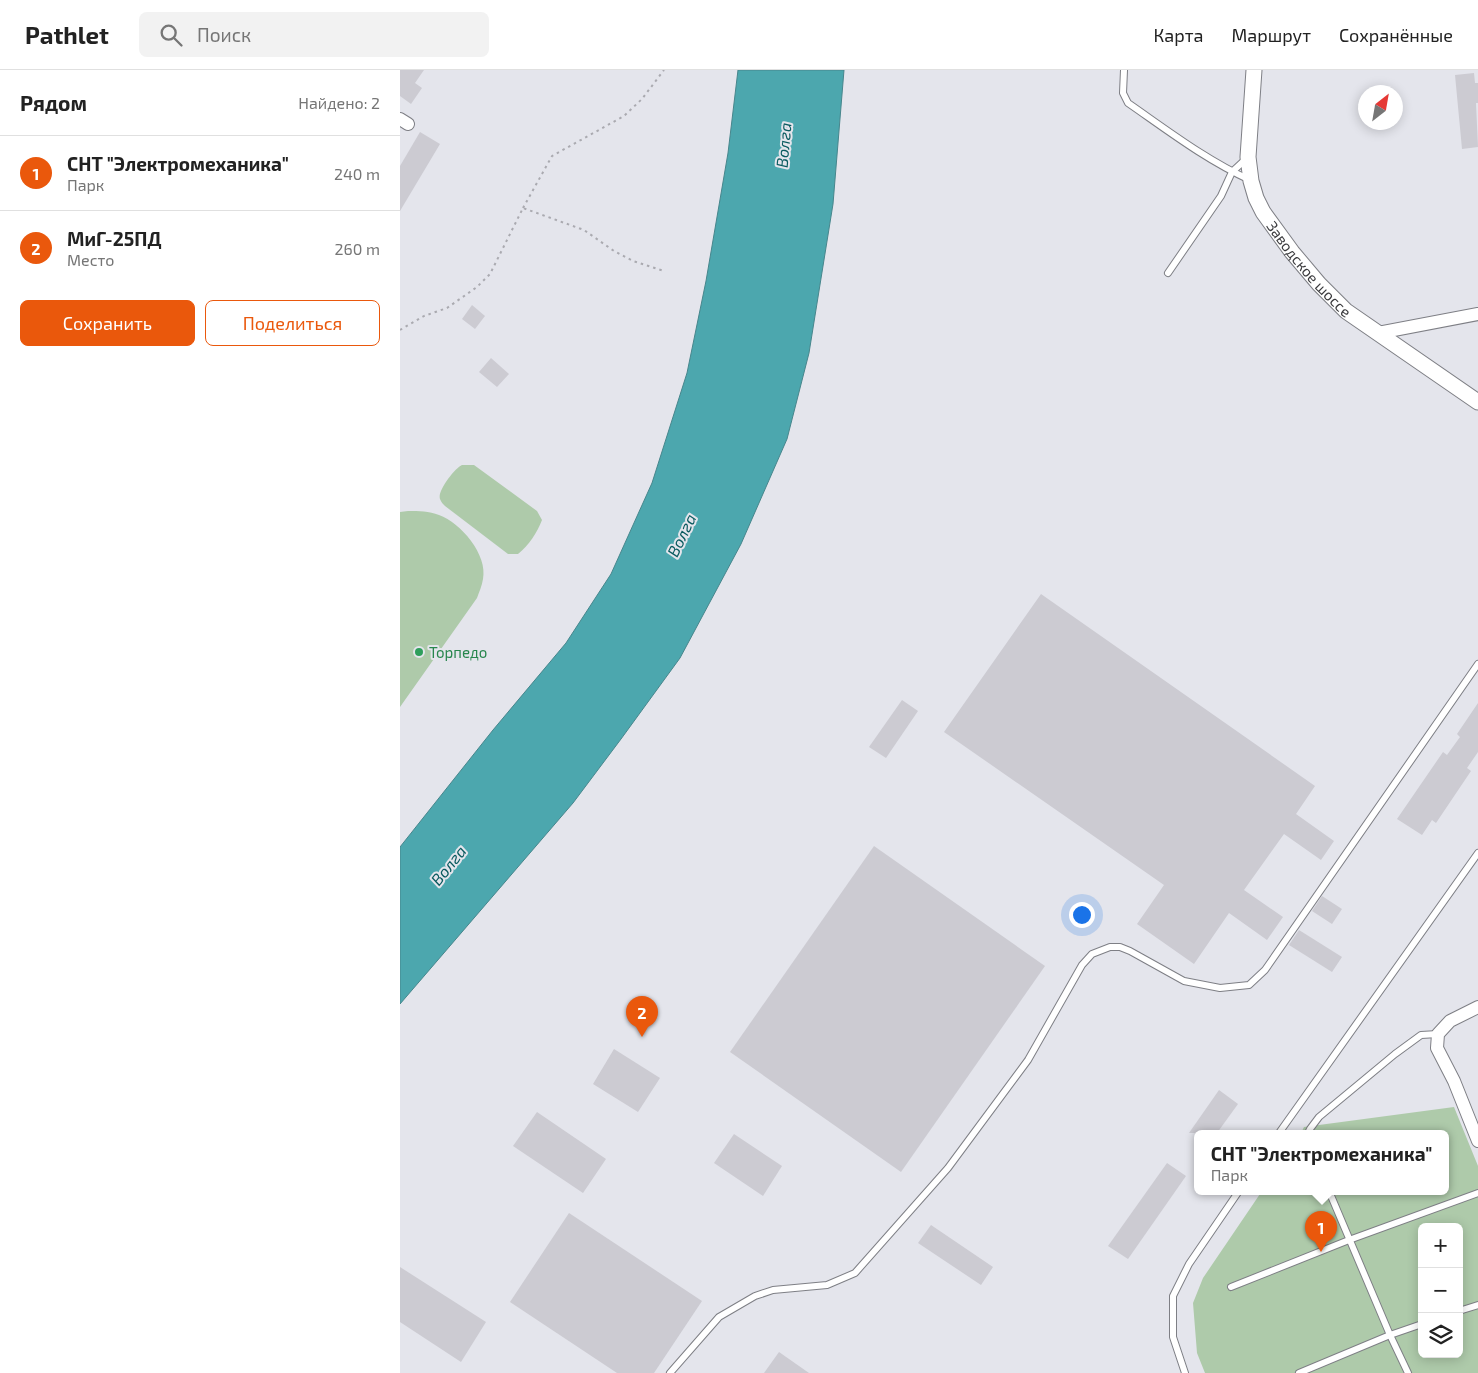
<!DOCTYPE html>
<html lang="ru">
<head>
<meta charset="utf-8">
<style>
  :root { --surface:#fff; --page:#f2f2f2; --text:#222; --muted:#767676; --line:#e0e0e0; --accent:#ea580c }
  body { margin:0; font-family:"Exo 2",sans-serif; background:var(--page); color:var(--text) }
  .controls { position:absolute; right:15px; bottom:15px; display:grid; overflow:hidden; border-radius:8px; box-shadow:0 2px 12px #0003 }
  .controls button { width:45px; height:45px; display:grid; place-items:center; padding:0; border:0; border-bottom:1px solid var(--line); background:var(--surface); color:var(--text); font:25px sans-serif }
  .compass { position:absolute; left:958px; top:15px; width:45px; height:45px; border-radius:50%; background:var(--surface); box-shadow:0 2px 12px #0003; rotate:31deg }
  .you { position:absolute; left:681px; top:844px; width:18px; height:18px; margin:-12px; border:4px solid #fff; border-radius:50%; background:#1a73e8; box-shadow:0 0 0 8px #1a73e833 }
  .badge { display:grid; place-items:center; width:32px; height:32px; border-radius:50%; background:var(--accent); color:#fff; font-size:16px; font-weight:700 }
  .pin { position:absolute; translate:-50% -41px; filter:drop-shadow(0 1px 2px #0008) }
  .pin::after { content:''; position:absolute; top:26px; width:18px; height:15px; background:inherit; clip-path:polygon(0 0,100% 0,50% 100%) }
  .popup { position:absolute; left:794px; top:1060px; width:255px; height:65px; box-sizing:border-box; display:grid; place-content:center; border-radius:8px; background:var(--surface); filter:drop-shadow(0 1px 4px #0005); font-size:16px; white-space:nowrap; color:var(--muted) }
  .popup b { font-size:19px; color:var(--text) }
  .popup::after { content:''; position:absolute; left:50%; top:100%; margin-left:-10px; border:10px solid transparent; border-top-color:var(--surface) }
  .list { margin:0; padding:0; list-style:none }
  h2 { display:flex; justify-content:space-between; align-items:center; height:65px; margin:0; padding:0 20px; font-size:21px }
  h2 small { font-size:16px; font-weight:400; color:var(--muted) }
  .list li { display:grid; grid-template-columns:32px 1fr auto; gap:15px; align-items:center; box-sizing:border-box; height:75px; padding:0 20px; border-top:1px solid var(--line) }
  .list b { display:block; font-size:19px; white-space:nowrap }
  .list p { margin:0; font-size:16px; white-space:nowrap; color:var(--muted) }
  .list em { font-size:16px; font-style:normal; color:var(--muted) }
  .actions { display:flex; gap:10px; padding:15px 20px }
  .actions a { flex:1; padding:11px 0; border:1px solid var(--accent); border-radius:8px; text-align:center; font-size:18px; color:var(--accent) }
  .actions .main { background:var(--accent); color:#fff }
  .icon { flex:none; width:28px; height:28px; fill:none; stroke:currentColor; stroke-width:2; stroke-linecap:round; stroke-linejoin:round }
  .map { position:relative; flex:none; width:1078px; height:1303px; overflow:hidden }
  header { display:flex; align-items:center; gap:30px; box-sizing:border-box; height:70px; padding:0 25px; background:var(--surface); border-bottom:1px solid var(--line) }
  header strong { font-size:24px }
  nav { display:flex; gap:28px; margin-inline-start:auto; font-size:18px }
  .search { width:350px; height:45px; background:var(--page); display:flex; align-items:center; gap:12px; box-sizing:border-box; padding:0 18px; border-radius:8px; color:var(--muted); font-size:19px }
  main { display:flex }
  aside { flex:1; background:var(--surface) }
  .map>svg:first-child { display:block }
  .green { fill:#aecaaa; fill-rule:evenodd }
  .water { fill:#4ca7ae; stroke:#47868c }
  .building { fill:#cccbd2 }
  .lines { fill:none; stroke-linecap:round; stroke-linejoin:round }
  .service-casing { stroke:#7e7f85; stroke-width:8 }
  .minor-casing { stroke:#7e7f85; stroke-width:14 }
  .tertiary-casing { stroke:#7e7f85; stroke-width:17 }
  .path { stroke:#aaaab0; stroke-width:2; stroke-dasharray:2.5 4; stroke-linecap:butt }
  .service { stroke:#fff; stroke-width:6 }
  .minor { stroke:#fff; stroke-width:12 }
  .tertiary { stroke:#fff; stroke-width:15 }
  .leisure-dot { fill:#2e9e5b; stroke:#e4e5ec; stroke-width:2 }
  .labels { text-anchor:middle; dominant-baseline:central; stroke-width:4; stroke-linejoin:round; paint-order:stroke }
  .street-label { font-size:15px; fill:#3a3a3d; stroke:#e4e5ec }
  .leisure-label { font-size:15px; fill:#27864d; stroke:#e4e5ec; text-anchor:start }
  .water-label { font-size:16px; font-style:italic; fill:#095a5f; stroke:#e4e5ec }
</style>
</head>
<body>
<header>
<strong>Pathlet</strong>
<div class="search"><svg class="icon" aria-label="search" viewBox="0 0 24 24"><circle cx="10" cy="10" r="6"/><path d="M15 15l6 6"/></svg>Поиск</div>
<nav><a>Карта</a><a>Маршрут</a><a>Сохранённые</a></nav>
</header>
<main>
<aside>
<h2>Рядом<small>Найдено: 2</small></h2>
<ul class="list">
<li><span class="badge">1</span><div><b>СНТ &quot;Электромеханика&quot;</b><p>Парк</p></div><em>240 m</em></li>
<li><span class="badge">2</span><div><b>МиГ-25ПД</b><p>Место</p></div><em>260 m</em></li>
</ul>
<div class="actions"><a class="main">Сохранить</a><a>Поделиться</a></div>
</aside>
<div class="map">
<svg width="1078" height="1303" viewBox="0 0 1078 1303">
  <rect width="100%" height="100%" fill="#e4e5ec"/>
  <g class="green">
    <path d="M62 395H74L137 441 142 450C137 463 129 475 118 484H108L45 436C43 434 41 432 40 429 37 421 55 398 62 395Z"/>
    <path d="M8 441C19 441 29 441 39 445 61 453 88 485 83 509 82 516 79 522 77 528L0 637V442Z"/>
    <path d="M1054 1037 1078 1096V1303H805L797 1283 793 1233 803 1208 862 1121H1045V1063H901L904 1057ZM1022 1157H1059V1284H1022Z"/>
  </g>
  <path class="water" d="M338 0H444L433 134 409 283 387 369 341 474 280 588 221 669 173 733 0 934V777L93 660 166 573 211 504 252 413 287 303 306 211 328 83Z"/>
  <g class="building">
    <path d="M0 0H24L15 13 22 18 11 34 0 26Z"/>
    <path d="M1074 3 1075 13H1078V33H1076L1078 77 1062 79 1055 5Z"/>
    <path d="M20 62 40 74 0 141V96Z"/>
    <path d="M72 235 85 246 75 259 62 249Z"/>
    <path d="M91 288 109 304 97 317 79 302Z"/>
    <path d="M641 524 915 716 896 744 934 771 921 790 884 764 844 820 883 847 867 870 829 843 794 894 737 854 764 815 544 662Z"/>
    <path d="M502 630 518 641 486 688 469 677Z"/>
    <path d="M1078 633V682L1067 698 1071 701 1036 753 1032 750 1022 765 997 749 1043 682 1047 685 1060 667 1057 664Z"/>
    <path d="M474 776 645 896 501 1102 330 982Z"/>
    <path d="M922 826 942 839 932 854 912 841Z"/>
    <path d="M899 860 942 887 932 902 889 875Z"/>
    <path d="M214 979 260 1008 238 1042 193 1014Z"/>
    <path d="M819 1020 838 1034 817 1063H789Z"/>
    <path d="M137 1042 206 1089 183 1123 113 1076Z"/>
    <path d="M334 1064 382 1096 363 1126 314 1093Z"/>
    <path d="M767 1093 786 1106 728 1189 708 1176Z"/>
    <path d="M169 1143 302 1231 254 1303H217L110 1232Z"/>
    <path d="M531 1155 593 1197 581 1215 518 1173Z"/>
    <path d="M0 1197 86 1252 61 1292 0 1252Z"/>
    <path d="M379 1282 409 1303H364Z"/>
  </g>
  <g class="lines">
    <g class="service-casing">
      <g id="service">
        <path d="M724 0 723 23 728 33C767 60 806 90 850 110"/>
        <path d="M768 203 821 126 832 102 846 89"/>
        <path d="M879 1063 1078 783"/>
        <path d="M908 1063 910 1059 919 1047 995 984 1021 965 1038 964"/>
        <path d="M929 1121 990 1265 1008 1303"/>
        <path d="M831 1217 949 1170 1078 1123"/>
        <path d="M1059 1241 1078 1235"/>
        <path d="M270 1303 319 1247 355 1226 373 1220 427 1215 455 1203 548 1098 628 990 682 895 692 884 710 877H720L730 881 784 911 820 918 849 915 865 900 1078 594"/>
        <path d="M785 1303 773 1267V1226L789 1194 839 1121"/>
        <path d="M899 1303 990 1265 1022 1254"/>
      </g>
    </g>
    <g class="minor-casing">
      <g id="minor">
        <path d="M0 49 8 54"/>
        <path d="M978 263 1078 244"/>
        <path d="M1078 937 1050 951 1038 964 1037 978 1054 1011 1078 1071"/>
      </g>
    </g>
    <g class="tertiary-casing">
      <g id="tertiary">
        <path id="s1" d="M854 0 848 87 851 111 856 128 863 142 892 182 919 214 946 241 1078 332"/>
      </g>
    </g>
    <g class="path">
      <path d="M123 138 152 86 224 46 242 29 264 0"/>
      <path d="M0 260 24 246 47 238 77 217 90 204 123 138 184 160 214 181 233 191 264 201"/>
    </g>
    <use href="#service" class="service"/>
    <use href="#minor" class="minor"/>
    <use href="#tertiary" class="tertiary"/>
  </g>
  <circle class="leisure-dot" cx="19" cy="582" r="5"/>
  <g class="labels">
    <g class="street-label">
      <text stroke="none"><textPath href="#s1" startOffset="218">Заводское шоссе</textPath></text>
    </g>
    <g class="leisure-label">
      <text x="29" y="582">Торпедо</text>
    </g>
    <g class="water-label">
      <text transform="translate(383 75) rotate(-85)">Волга</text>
      <text transform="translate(281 465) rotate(-64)">Волга</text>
      <text transform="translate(48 795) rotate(-51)">Волга</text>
    </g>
  </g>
</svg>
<div class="controls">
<button>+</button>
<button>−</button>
<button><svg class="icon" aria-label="layers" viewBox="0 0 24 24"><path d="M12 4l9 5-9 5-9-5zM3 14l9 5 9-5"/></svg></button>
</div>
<svg class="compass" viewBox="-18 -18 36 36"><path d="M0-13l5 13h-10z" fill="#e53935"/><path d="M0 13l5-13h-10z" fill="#767676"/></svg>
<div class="you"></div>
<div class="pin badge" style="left:921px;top:1182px">1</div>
<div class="popup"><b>СНТ &quot;Электромеханика&quot;</b>Парк</div>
<div class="pin badge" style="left:242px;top:967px">2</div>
</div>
</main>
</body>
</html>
